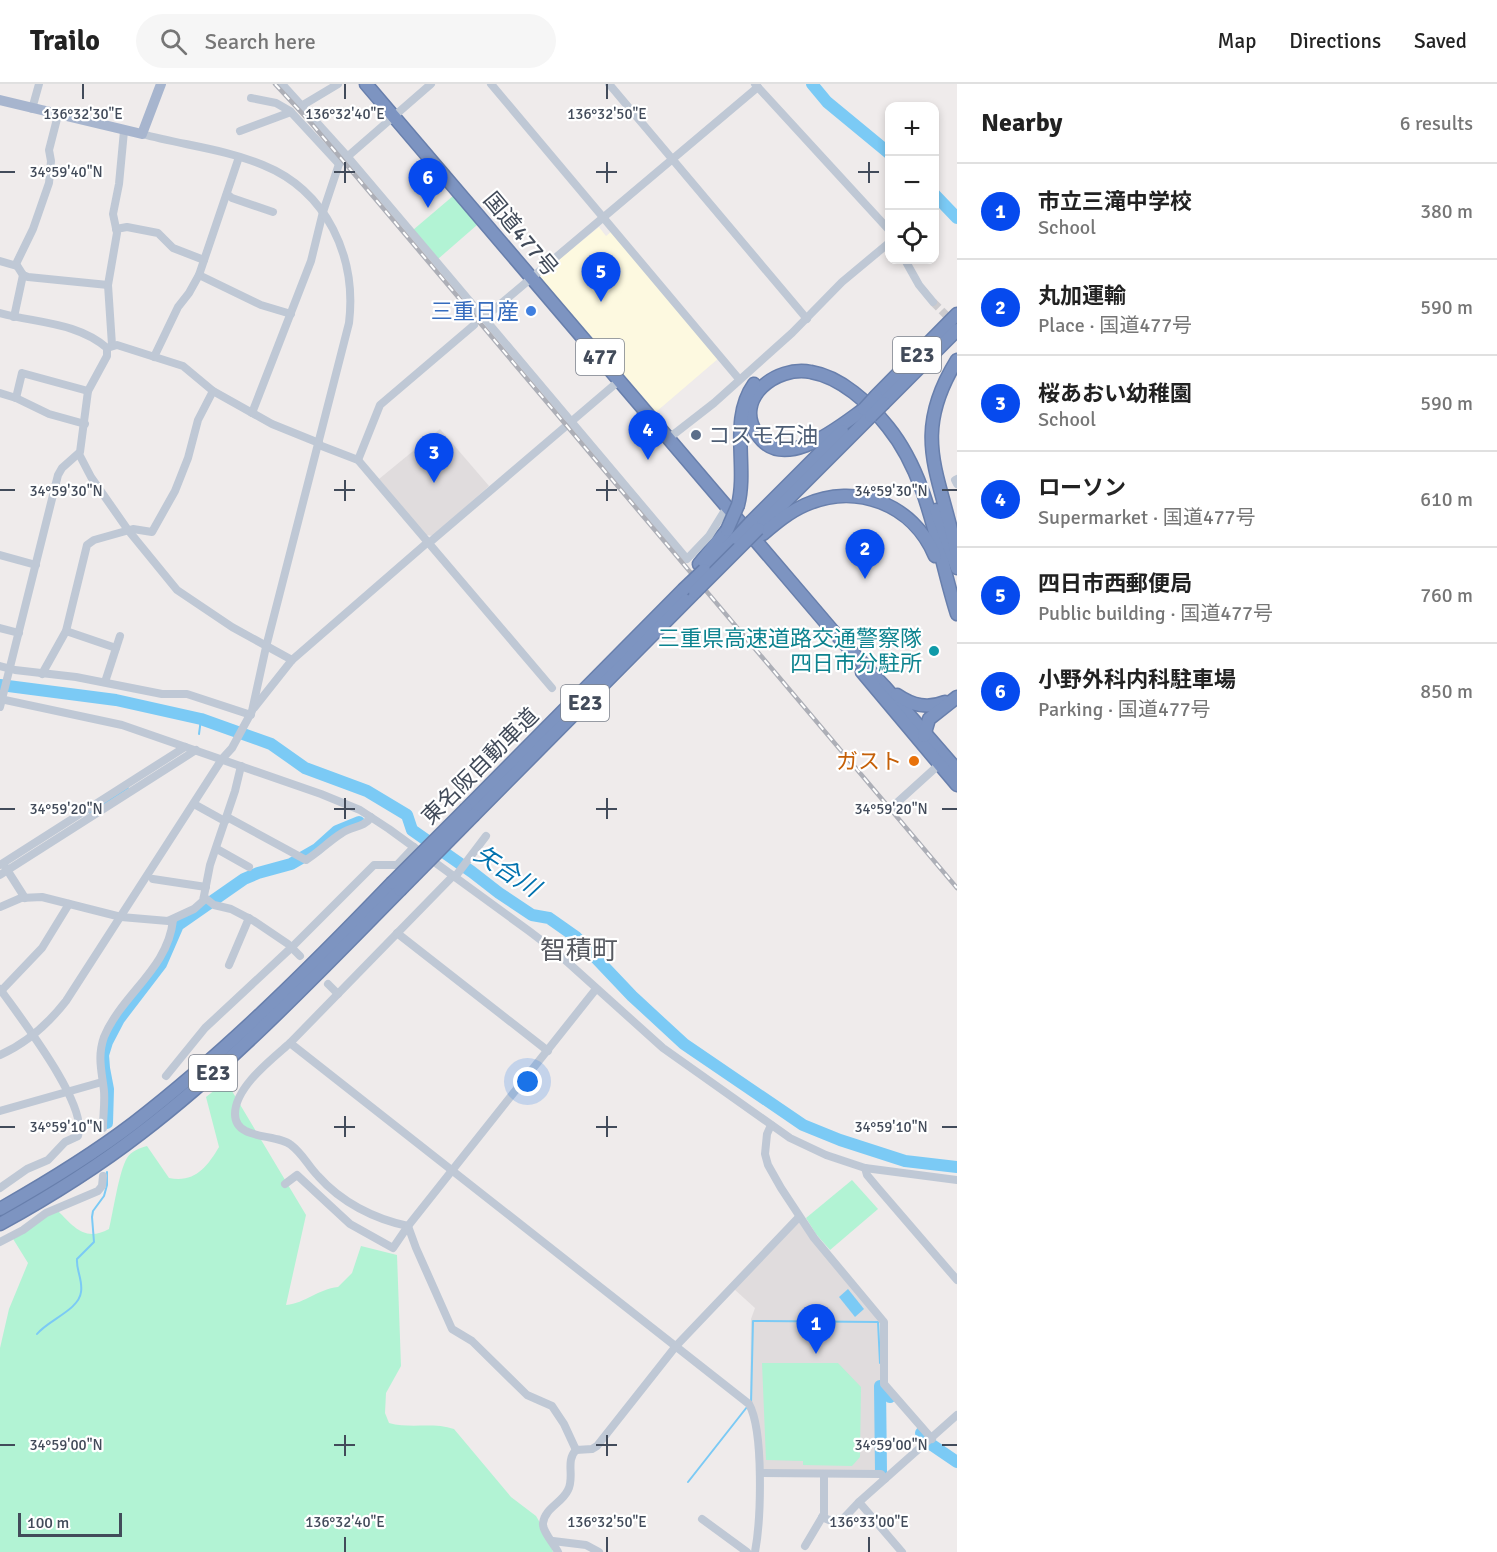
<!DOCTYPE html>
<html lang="en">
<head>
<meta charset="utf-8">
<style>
  :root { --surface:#fff; --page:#f6f6f6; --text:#222; --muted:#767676; --line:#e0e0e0; --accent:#064aee }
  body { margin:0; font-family:Signika,"Noto Sans JP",sans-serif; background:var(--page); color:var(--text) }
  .controls { position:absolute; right:18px; top:18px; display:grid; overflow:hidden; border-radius:12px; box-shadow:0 3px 9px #0003 }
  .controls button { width:54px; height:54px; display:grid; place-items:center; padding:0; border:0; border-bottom:2px solid var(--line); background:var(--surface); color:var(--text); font:30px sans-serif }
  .scale { position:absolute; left:18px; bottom:15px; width:104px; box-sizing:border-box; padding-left:6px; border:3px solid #424b5a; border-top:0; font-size:16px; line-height:21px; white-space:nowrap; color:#424b5a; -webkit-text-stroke:4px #fff; paint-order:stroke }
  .you { position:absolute; left:528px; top:998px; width:21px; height:21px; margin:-15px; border:4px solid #fff; border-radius:50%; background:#1a73e8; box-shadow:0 0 0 9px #1a73e833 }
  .badge { display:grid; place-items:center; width:39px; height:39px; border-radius:50%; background:var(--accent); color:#fff; font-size:20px; font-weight:700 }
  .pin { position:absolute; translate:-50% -50px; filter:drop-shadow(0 2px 3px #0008) }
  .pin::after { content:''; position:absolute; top:32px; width:21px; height:18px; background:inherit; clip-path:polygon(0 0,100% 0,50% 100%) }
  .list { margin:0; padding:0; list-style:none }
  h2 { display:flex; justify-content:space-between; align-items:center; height:78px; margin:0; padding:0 24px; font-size:26px }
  h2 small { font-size:20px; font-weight:400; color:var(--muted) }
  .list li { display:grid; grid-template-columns:39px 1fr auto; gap:18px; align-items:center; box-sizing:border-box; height:96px; padding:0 24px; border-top:2px solid var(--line) }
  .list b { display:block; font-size:22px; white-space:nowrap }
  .list p { margin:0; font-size:20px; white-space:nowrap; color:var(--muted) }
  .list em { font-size:20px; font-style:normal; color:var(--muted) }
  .icon { flex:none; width:33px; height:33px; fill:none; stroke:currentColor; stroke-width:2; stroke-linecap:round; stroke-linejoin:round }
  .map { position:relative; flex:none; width:957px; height:1468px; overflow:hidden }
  header { display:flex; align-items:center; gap:36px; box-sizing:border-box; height:84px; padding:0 30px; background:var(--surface); border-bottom:2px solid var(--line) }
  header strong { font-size:28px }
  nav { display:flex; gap:33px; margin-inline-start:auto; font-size:21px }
  .search { width:420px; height:54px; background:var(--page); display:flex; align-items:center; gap:15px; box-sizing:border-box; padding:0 21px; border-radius:33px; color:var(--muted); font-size:22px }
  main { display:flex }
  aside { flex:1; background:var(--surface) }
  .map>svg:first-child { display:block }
  .commercial { fill:#fdf9e0 }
  .education { fill:#e0dcdd }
  .green { fill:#b2f3d4 }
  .water { fill:#7bcaf5 }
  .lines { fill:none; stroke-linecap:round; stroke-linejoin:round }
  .stream { stroke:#7bcaf5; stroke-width:2 }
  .river { stroke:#7bcaf5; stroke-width:12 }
  .minor-tunnel { stroke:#cccbce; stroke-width:8; stroke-dasharray:8 4; stroke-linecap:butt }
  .highway-casing { stroke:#687fac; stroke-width:15 }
  .minor { stroke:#bfc8d5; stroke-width:8 }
  .major { stroke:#a7b5ce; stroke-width:10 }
  .highway { stroke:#7d94c1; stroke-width:12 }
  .rail-casing { stroke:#adafb7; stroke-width:4.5 }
  .rail { stroke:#fff; stroke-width:2; stroke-dasharray:7; stroke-linecap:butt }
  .highway-bridge-casing { stroke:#687fac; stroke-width:15; stroke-linecap:butt }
  .highway-bridge { stroke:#7d94c1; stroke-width:12 }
  .ticks { fill:none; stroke:#424b5a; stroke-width:2 }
  .shop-dot { fill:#3f7fe0; stroke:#fff; stroke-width:2 }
  .service-dot { fill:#5c6f8a; stroke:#fff; stroke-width:2 }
  .culture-dot { fill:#0f9aa8; stroke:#fff; stroke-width:2 }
  .food-dot { fill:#e8710a; stroke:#fff; stroke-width:2 }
  .labels { text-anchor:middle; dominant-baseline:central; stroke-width:4.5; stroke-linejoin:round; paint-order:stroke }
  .shield { fill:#fff; stroke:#7b818c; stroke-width:1.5 }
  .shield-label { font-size:21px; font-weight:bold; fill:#424b5a }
  .street-label { font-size:22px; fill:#424b5a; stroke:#fff }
  .shop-label { font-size:22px; fill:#366cbe; stroke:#fff; text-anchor:end }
  .service-label { font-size:22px; fill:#4e5e75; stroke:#fff; text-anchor:start }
  .culture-label { font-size:22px; fill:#0d838f; stroke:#fff; text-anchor:end }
  .food-label { font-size:22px; fill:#c56008; stroke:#fff; text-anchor:end }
  .water-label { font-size:24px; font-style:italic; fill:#0072af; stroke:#fff }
  .quarter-label { font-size:26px; fill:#575a61; stroke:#fff }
  .ticks-label { font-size:15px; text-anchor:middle; fill:#424b5a; stroke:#fff; stroke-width:4.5; stroke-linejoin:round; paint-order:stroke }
</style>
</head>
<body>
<header>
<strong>Trailo</strong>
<div class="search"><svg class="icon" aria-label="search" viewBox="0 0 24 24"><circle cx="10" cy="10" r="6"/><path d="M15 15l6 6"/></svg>Search here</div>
<nav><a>Map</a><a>Directions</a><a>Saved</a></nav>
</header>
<main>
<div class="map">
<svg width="957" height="1468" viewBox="0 0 957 1468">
  <rect width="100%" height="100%" fill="#efebeb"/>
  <path class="commercial" d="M599 143 606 152 612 147 719 274 656 328 539 192Z"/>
  <g class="education">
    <path d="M440 345 489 402 433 452 426 451 379 395Z"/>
    <path d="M799 1138 881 1238 882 1300 876 1304V1388L762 1386 750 1319 751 1235 755 1224 734 1205Z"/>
  </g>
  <g class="green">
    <path d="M453 112 477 141 438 175 413 146Z"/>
    <path d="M226 997 306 1131 286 1221C306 1219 318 1205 338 1203L352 1189 361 1162 397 1171 401 1282 386 1309 385 1329 389 1339C410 1345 433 1338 454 1345L511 1413 536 1432 546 1449 553 1468H0V1264L9 1225 28 1179 10 1150 58 1127C74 1143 85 1158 109 1145 113 1129 119 1087 127 1074 131 1067 140 1064 147 1062L169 1094C195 1099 207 1083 219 1063L206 1013Z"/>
    <path d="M852 1096 878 1125 830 1166 816 1150 806 1134Z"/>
    <path d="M762 1279H838L861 1303 860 1373 852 1382 803 1381V1377L766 1376Z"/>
  </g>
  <path class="water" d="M848 1205 864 1225 855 1233 839 1213Z"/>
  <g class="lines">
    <g class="stream">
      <path d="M199 650 201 635"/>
      <path d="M90 729 128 704"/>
      <path d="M37 1250C48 1236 79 1226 81 1208 83 1196 76 1186 77 1175L94 1158 92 1133 93 1127 104 1112 107 1101V1088"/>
      <path d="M751 1320 753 1237 878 1238 880 1279"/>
      <path d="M688 1398 747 1323"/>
    </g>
    <g class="river">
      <path d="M812 0 827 18 890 70"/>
      <path d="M934 110 957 134"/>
      <path d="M0 601 116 616 201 635 271 660 305 684 367 707 407 731 412 746 472 788 499 809 532 831 549 834 576 853 632 912 684 960 803 1041 840 1056 905 1077 957 1083"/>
      <path d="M107 1039 108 1005 104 984 103 971 107 958 119 935 161 880 178 841 244 795 258 789 291 780 317 765 337 747 359 738"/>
      <path d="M921 1349 932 1361 957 1378"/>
      <path d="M881 1388 880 1302 890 1313"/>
    </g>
    <path class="minor-tunnel" d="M933 218 954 239"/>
    <g class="highway-casing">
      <g id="highway">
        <path d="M366 0 832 546 884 602 957 686"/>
        <path d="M876 312 957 230"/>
        <path d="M884 319 957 246"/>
        <path d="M864 325C839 343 783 390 757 350 733 315 776 281 811 288 841 293 869 319 888 343 930 395 937 468 957 530"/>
        <path d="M738 421C748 382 729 335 754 300"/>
        <path d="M936 426 957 484"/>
        <path d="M752 437 842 347"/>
        <path d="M759 444 871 332"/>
        <path d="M763 450C776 439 789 428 805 421 856 398 913 420 935 472"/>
        <path d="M956 467C940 389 910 352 957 276"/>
        <path d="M699 480 727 446"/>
        <path d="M704 486 736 454"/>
        <path d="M862 588 957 701"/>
        <path d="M897 611C913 622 928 625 945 618"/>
        <path d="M924 652 929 635 957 613"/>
        <path d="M466 725 683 506"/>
        <path d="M474 731 695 508"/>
        <path d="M0 1125C46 1099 92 1071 134 1039 227 967 311 883 392 799"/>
        <path d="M0 1140C49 1113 97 1083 141 1049 235 977 317 890 400 806"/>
      </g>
    </g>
    <g class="minor">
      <path d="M282 0 347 72 484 234 758 3"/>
      <path d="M491 0 739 295"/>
      <path d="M609 0 807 235"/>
      <path d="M755 0 890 147"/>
      <path d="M251 14 276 19 290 27 339 80"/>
      <path d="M303 21 338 0"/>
      <path d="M32 25 39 0"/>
      <path d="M58 31 49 66 51 77 49 99 33 145 16 180 23 191 28 193 108 201"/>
      <path d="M240 47 291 28"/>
      <path d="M227 110 232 114 273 128"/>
      <path d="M116 145 127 143 158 149 173 164 204 176"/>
      <path d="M905 176 919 201 933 218"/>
      <path d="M0 177 17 182"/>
      <path d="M199 191 261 221 291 230"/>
      <path d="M0 229C36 239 77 238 107 264"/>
      <path d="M14 233 23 191"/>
      <path d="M484 234 687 475 709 452 727 423"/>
      <path d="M112 261 108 201 117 149 113 130 119 100 124 47"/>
      <path d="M107 264 117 261 183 282 213 307 272 340 319 359"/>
      <path d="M154 273 178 223 189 209 199 191 239 73"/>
      <path d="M0 309 16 314 49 330 85 340"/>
      <path d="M16 314 22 289 88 307"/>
      <path d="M252 329 311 177 323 128 339 80 431 0"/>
      <path d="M669 354 714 319 792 249 842 198 890 158"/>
      <path d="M319 361 358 376 552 604"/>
      <path d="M79 370 91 393 128 446 177 506 232 543 292 576"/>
      <path d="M358 376 380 321 474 241"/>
      <path d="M957 395 955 396 957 400"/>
      <path d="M429 459 620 296"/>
      <path d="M0 471 36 481"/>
      <path d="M0 544 19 549"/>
      <path d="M66 547 116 564"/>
      <path d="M0 582 15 586 76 593 162 610H187L251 631"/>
      <path d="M42 590 66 547 87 461 94 456 133 445 152 448 175 407 188 374 198 336 213 307"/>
      <path d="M105 598 120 552"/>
      <path d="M0 615 122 641 321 710 360 726 389 745 529 847 554 866 663 964 790 1054 826 1071 865 1084 957 1096"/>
      <path d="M0 623 58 391 62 384 80 368 88 307 107 272V264"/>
      <path d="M254 624 292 576 428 458"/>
      <path d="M194 720 221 735 226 736"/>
      <path d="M890 725 943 677"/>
      <path d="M227 733 306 776C319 768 329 757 342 749 352 742 364 744 371 733"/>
      <path d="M217 765 249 783"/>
      <path d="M0 781 185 663"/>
      <path d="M4 781 25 814"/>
      <path d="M0 791 196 666"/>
      <path d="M453 792 290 959 749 1320C764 1347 761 1436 755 1468"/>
      <path d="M455 793 486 752"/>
      <path d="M153 795 206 803"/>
      <path d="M204 813 214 821 231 825 254 837 288 860 300 872"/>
      <path d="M0 823 21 814 42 813 121 833 168 837 194 825 203 817 210 781 235 707 241 682"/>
      <path d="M397 849 548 967"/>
      <path d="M229 881 249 834"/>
      <path d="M328 900 338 910"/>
      <path d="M0 905C19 932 89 1021 78 1052L65 1058 48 1076 27 1085 0 1104"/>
      <path d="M0 908 42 864 69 820"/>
      <path d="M290 959C272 975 235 1003 235 1030 235 1057 277 1049 291 1061 303 1070 308 1082 318 1092 341 1118 374 1135 408 1142"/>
      <path d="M0 971C27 959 48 940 66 917L222 675 232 664 252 627 266 563 349 239C357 173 327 107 263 81 225 65 182 61 142 50"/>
      <path d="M166 992 205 944 292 863 374 781H397L414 763"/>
      <path d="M0 1027 102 998"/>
      <path d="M771 1041 767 1050 765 1070 768 1081 781 1104 814 1154 884 1238V1300L932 1355"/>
      <path d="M103 1044C103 1032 105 1019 104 1007 102 988 97 973 104 953 122 910 168 885 173 836"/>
      <path d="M865 1084 867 1091 877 1103 957 1196"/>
      <path d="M285 1100 297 1091 350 1140 393 1164 408 1142 596 905"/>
      <path d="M408 1142 416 1164 452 1245 472 1257 527 1311 552 1322 564 1340 576 1366 592 1365 597 1362 676 1262 799 1133"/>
      <path d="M0 1158 23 1146 46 1129 98 1107 102 1102 103 1092"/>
      <path d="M760 1389 881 1390 885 1395"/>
      <path d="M822 1433 829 1436 843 1435 859 1418"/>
      <path d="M702 1435 747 1468"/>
      <path d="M553 1457 586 1461 599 1468"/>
      <path d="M805 1462 824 1430V1390"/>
      <path d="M558 1468C554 1460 542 1447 543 1439 545 1424 562 1419 568 1406 575 1393 565 1377 576 1366"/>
      <path d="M902 1468 859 1418 957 1331"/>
    </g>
    <path class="major" d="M0 16 142 50 161 0"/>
    <use href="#highway" class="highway"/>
    <g class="rail-casing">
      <path id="rail" d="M275 0 312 40 957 804"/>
    </g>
    <use href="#rail" class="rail"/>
    <g class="highway-bridge-casing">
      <g id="highway-bridge">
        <path d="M864 325 876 312"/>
        <path d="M871 332 884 319"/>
        <path d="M727 446 738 421"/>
        <path d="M736 454 752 437"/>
        <path d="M683 506 704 486"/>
        <path d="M695 508 758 445"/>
        <path d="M392 799 466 725"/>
        <path d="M400 806 474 731"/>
      </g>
    </g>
    <use href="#highway-bridge" class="highway-bridge"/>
  </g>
  <path class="ticks" d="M83 0V15M345 0V15M607 0V15M345 78V99M607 78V99M869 78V99M0 88H15M334 88H355M596 88H617M858 88H879M345 396V417M607 396V417M0 406H15M334 406H355M596 406H617M942 406H957M345 714V735M607 714V735M0 725H15M334 725H355M596 725H617M942 725H957M345 1032V1053M607 1032V1053M0 1043H15M334 1043H355M596 1043H617M942 1043H957M345 1351V1372M607 1351V1372M0 1361H15M334 1361H355M596 1361H617M942 1361H957M345 1453V1468M607 1453V1468M869 1453V1468"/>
  <circle class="shop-dot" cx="531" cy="227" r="6"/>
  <circle class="service-dot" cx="696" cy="351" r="6"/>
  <circle class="culture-dot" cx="934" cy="567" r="6"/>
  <circle class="food-dot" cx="914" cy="677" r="6"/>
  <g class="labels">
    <g class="shield">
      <rect x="893" y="253" width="48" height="36" rx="4.5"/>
      <rect x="576" y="255" width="48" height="36" rx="4.5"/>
      <rect x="561" y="601" width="48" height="36" rx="4.5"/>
      <rect x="189" y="971" width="48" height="36" rx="4.5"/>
    </g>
    <g class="shield-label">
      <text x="917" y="271">E23</text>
      <text x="600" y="273">477</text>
      <text x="585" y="619">E23</text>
      <text x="213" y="989">E23</text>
    </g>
    <g class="street-label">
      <text transform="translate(521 150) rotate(50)">国道477号</text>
      <text transform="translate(480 682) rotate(-45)">東名阪自動車道</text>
    </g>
    <g class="shop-label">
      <text x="519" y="227">三重日産</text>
    </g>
    <g class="service-label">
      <text x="708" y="351">コスモ石油</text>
    </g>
    <g class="culture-label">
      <text x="922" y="554">三重県高速道路交通警察隊<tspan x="922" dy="25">四日市分駐所</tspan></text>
    </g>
    <g class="food-label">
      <text x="902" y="677">ガスト</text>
    </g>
    <g class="water-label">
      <text transform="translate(507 787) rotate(33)">矢合川</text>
    </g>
    <g class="quarter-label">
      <text x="579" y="867">智積町</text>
    </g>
  </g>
  <g class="ticks-label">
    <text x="83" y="35">136°32'30"E</text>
    <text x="345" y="35">136°32'40"E</text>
    <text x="607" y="35">136°32'50"E</text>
    <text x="66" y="93">34°59'40"N</text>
    <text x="66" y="412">34°59'30"N</text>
    <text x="891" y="412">34°59'30"N</text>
    <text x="66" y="730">34°59'20"N</text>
    <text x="891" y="730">34°59'20"N</text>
    <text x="66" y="1048">34°59'10"N</text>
    <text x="891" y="1048">34°59'10"N</text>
    <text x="66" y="1366">34°59'00"N</text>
    <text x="891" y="1366">34°59'00"N</text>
    <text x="345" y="1443">136°32'40"E</text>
    <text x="607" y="1443">136°32'50"E</text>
    <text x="869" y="1443">136°33'00"E</text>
  </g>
</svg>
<div class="controls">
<button>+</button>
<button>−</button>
<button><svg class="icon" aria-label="locate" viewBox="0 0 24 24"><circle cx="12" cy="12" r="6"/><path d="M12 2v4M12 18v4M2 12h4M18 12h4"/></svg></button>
</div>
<div class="scale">100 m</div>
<div class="you"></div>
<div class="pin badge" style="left:816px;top:1270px">1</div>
<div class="pin badge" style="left:865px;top:495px">2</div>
<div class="pin badge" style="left:434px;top:399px">3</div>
<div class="pin badge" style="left:648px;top:376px">4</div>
<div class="pin badge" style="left:601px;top:218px">5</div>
<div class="pin badge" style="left:428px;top:124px">6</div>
</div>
<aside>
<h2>Nearby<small>6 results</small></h2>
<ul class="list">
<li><span class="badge">1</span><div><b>市立三滝中学校</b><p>School</p></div><em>380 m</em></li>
<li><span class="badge">2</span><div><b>丸加運輸</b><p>Place · 国道477号</p></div><em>590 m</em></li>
<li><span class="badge">3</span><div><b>桜あおい幼稚園</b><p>School</p></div><em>590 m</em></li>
<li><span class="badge">4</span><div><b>ローソン</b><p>Supermarket · 国道477号</p></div><em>610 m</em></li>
<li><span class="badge">5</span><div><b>四日市西郵便局</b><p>Public building · 国道477号</p></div><em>760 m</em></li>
<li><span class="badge">6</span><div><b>小野外科内科駐車場</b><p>Parking · 国道477号</p></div><em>850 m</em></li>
</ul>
</aside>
</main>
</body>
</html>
